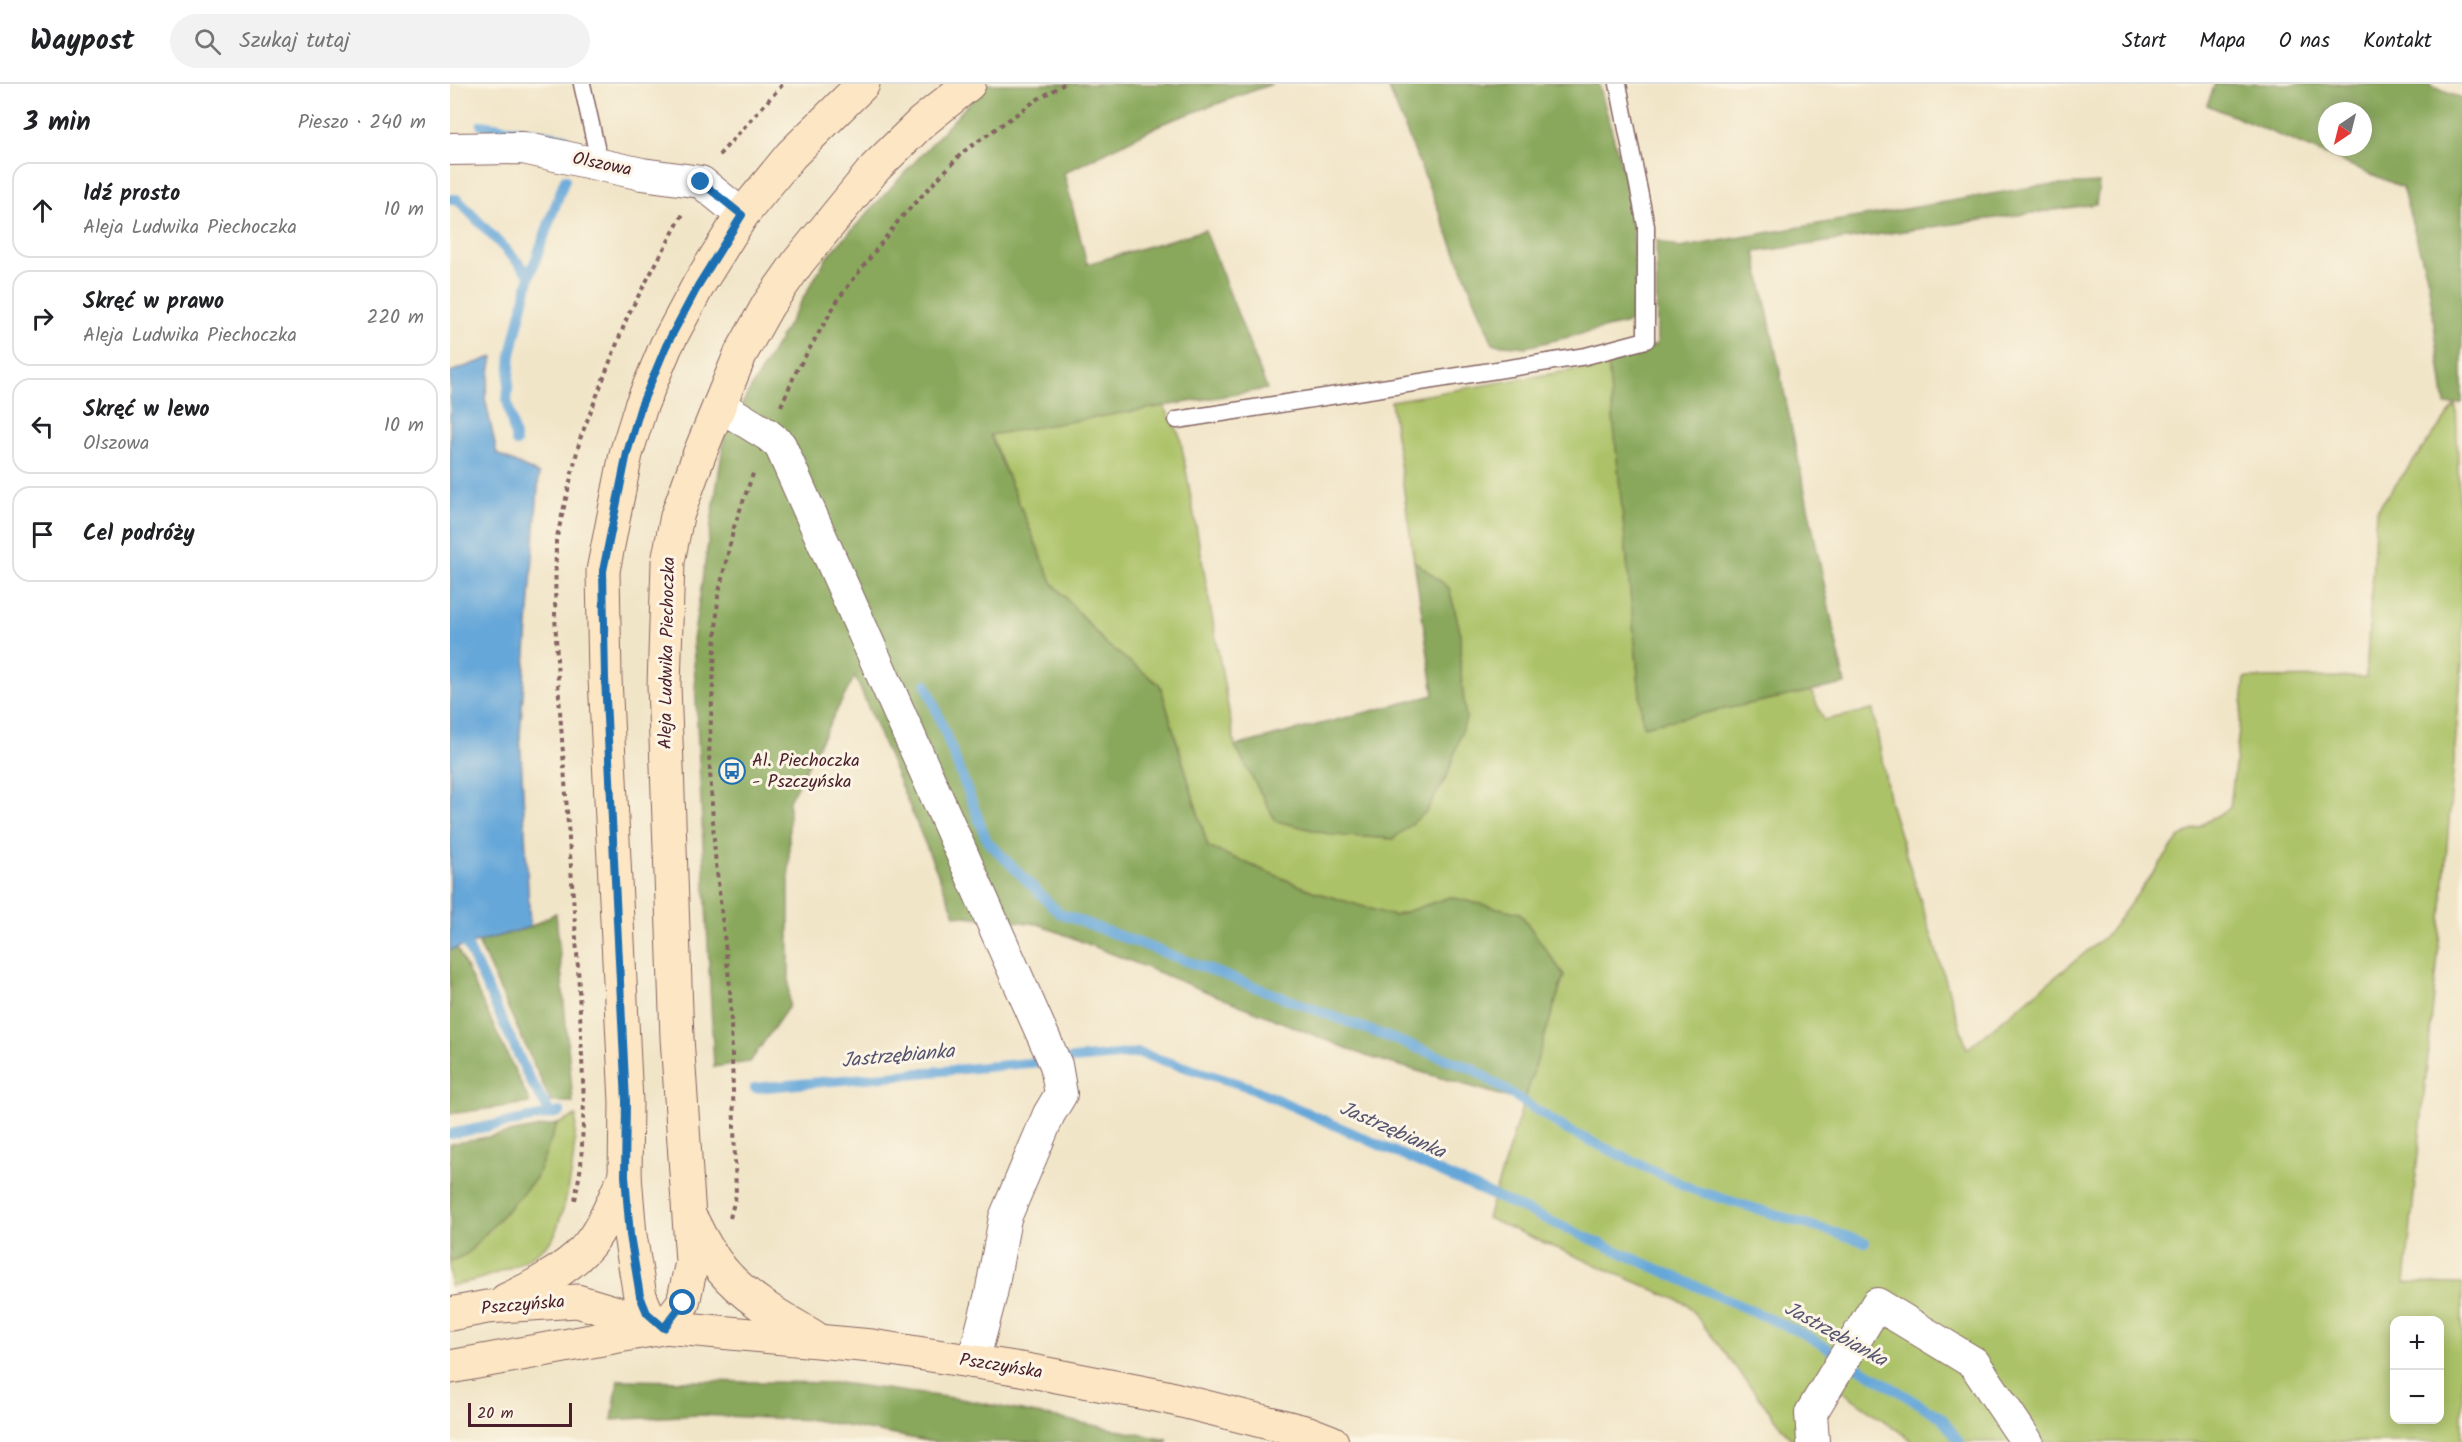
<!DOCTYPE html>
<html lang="pl">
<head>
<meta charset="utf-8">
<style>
  :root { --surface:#fff; --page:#f2f2f2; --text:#202124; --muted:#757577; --line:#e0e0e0 }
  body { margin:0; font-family:Kalam,sans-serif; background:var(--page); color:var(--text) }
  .controls { position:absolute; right:18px; bottom:18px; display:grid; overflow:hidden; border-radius:12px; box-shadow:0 3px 15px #0003 }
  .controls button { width:54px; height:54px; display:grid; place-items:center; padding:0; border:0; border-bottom:2px solid var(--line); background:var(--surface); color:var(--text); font:30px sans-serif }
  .compass { position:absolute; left:1868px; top:18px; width:54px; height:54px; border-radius:50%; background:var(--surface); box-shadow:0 3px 15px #0003; rotate:215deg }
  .scale { position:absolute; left:18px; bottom:15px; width:104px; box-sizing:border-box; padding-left:6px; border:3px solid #4a1f2b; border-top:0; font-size:16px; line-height:21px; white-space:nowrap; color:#4a1f2b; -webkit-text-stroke:4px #fcf5e5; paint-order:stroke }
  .stop { position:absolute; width:18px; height:18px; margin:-14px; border:4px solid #1f6fb2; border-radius:50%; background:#fff }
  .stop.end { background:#1f6fb2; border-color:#fff; box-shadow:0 2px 6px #0008 }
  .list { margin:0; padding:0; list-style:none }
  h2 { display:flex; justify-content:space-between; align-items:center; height:78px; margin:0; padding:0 24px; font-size:26px }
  h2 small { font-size:20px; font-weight:400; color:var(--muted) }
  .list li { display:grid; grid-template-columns:39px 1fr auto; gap:18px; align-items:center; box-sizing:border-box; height:96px; margin:0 12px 12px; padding:0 12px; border:2px solid var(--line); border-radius:18px }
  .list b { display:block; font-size:22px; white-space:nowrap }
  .list p { margin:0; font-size:20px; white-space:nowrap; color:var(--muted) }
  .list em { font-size:20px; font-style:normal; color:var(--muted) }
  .icon { flex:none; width:33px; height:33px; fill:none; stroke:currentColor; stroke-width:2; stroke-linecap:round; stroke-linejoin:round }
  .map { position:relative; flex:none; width:2012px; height:1358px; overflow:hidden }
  header { display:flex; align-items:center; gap:36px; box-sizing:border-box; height:84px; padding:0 30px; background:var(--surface); border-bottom:2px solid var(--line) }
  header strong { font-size:28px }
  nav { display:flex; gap:33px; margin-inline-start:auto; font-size:21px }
  .search { width:420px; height:54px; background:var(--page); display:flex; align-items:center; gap:15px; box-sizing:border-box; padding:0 21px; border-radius:33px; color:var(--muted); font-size:22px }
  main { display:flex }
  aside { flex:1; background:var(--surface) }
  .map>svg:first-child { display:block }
  .green { fill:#acc267; stroke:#7b7049; stroke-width:1.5; fill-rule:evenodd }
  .forest { fill:#89a85c; stroke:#6a6444; stroke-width:1.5; fill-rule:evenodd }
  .water { fill:#66a7d9; stroke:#586382; stroke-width:1.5 }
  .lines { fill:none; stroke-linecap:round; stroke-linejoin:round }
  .stream { stroke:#66a7d9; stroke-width:10 }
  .lane-casing { stroke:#846462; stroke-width:19 }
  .street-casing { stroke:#846462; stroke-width:34 }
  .secondary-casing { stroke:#846462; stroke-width:35 }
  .path { stroke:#846462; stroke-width:4; stroke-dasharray:4.5 4.5; stroke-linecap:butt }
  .lane { stroke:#fff; stroke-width:16 }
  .street { stroke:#fff; stroke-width:32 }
  .secondary { stroke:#fce6c4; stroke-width:33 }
  .route { stroke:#1f6fb2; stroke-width:8 }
  .labels { text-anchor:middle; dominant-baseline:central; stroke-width:6; stroke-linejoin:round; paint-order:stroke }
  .street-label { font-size:18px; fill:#4a1f2b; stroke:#fcf5e5 }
  .poi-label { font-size:18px; fill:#4a1f2b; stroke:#fcf5e5; text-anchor:start }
  .water-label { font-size:20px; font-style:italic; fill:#555571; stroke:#fcf5e5 }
</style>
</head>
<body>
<header>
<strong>Waypost</strong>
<div class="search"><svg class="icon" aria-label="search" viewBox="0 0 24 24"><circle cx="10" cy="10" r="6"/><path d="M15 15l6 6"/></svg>Szukaj tutaj</div>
<nav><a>Start</a><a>Mapa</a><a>O nas</a><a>Kontakt</a></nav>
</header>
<main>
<aside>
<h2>3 min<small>Pieszo · 240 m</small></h2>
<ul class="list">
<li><svg class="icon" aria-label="ahead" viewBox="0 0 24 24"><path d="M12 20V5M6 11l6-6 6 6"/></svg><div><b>Idź prosto</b><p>Aleja Ludwika Piechoczka</p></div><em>10 m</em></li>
<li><svg class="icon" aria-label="right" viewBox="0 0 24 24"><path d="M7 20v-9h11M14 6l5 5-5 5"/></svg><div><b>Skręć w prawo</b><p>Aleja Ludwika Piechoczka</p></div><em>220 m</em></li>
<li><svg class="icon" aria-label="left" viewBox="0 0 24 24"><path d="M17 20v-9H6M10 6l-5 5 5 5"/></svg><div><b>Skręć w lewo</b><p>Olszowa</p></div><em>10 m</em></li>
<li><svg class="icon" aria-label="arrive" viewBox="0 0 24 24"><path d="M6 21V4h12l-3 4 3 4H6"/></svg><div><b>Cel podróży</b></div></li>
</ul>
</aside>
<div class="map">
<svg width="2012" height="1358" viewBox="0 0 2012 1358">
  <rect width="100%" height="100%" fill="#fcf5e5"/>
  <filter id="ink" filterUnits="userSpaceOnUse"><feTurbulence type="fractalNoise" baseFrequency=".0167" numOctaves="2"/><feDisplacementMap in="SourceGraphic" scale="12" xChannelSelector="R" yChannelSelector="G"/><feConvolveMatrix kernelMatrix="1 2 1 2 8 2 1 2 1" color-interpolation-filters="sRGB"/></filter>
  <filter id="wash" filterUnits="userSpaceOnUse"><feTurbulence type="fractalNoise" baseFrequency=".008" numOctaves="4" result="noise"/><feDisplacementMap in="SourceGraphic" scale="24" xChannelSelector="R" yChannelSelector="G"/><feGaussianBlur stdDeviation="1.35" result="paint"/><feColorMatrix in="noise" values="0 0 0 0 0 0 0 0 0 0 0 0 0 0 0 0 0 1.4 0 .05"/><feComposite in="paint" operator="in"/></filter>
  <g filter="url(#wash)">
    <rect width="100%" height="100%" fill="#f1e5c8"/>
    <g class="green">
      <path d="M1158 280 1193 641 1361 607 1374 636 1423 626 1440 719 1517 965 1658 850 1729 754 1780 724 1795 594 1916 593 1926 427 2006 320 2012 502V578L1988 872 1955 1199 2012 1200V1358H1464L1379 1298 1353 1358H1343L1237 1220 1037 1134 1114 891 1000 813 944 832 865 808 758 763 710 601 655 559 602 498 540 350 714 322 730 352 785 662 826 737 943 755 976 727 998 690 1010 581V547L999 504 964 477 941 317ZM1944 1236H1990V1336H1944Z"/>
      <path d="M126 1032C125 1067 122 1099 111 1132 108 1139 107 1148 103 1154 82 1180 32 1196 0 1202V1178L18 1169 86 1094 107 1040Z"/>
    </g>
    <g class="forest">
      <path d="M539 0H822L714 39 614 89 637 180 755 146 817 305 540 351 602 498 655 559 710 601 758 763 865 808 944 832 1000 813 1070 829 1114 891 1074 1018 916 972 588 840 505 831 405 592 339 717V922L300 978 264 983 243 556 275 349 377 173 534 3Z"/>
      <path d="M937 0H1149L1182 121 1187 237 1076 263 1043 260Z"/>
      <path d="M1765 0H1977L2012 15V319L1995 321 1978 196 1952 103 1757 21ZM1877 27H1913V63H1877Z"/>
      <path d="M1649 99 1646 120 1305 168 1395 600 1193 642 1158 280 1207 260 1206 156 1229 164 1588 102Z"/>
      <path d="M964 477 999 504 1010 547V581L1016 635 998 690 976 728 943 755 883 751 826 737 785 662 984 611Z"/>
      <path d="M106 829 123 1018H101L28 858 80 843Z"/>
      <path d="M7 864 80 1019 0 1030V866Z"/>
      <path d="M107 1040 86 1094 18 1169 0 1178V1060Z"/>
      <path d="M168 1296 389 1299 511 1315 718 1356 717 1358H483L364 1336 248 1331 162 1336Z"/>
    </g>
    <path class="water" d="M43 273 35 314 47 370 89 390 70 651 80 843 0 866V288Z"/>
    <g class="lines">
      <g class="stream">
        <path d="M31 41 115 54"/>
        <path d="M0 115H7L80 191"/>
        <path d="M66 358 57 316 61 270 80 191 115 95"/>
        <path d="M476 600 537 757 609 829 1023 985 1119 1047 1244 1106 1415 1158"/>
        <path d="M17 861 80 996 101 1030"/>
        <path d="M305 1004 689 969 799 1003 1356 1251 1492 1334 1509 1358"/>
        <path d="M0 1050 110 1028"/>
      </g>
    </g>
  </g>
  <g filter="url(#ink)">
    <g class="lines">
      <g class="lane-casing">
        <g id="lane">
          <path d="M132 0 150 81"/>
          <path d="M727 336 1136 272 1196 256V142L1168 0"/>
        </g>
      </g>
      <g class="street-casing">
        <g id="street">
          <path d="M0 65 73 64 192 90 251 98 292 131"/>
          <path d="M269 321 318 351 330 361 606 981 611 1010 599 1030 555 1134 541 1210 523 1278"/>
          <path d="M1363 1358 1361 1329 1427 1220 1524 1279 1577 1358"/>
        </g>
      </g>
      <g class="secondary-casing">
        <g id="secondary">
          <path d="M243 1138C251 1155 260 1171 272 1186 296 1215 332 1234 364 1253"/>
          <path d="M56 1216C80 1205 115 1186 134 1166 153 1147 163 1115 175 1092"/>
          <path d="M0 1230 37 1223 127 1217 214 1243 422 1262 571 1285 716 1313 859 1349 882 1358"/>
          <path d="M214 1243 233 1219 242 1178 227 954 214 601 218 478 227 432 249 371 290 271 318 221 349 177 425 84 471 39 519 0"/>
          <path d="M214 1243 197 1229 190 1212 180 1151 175 1092 176 1018 155 594 153 487 176 370 191 322 216 262 249 200 292 131 341 71 413 0"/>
          <path d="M0 1283 212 1244"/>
        </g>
      </g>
      <g class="path">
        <path d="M269 71 333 0"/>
        <path d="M331 322 346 288 389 214 449 136 513 68 588 15 614 0"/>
        <path d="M125 1116 131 1082 134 1019 128 883 108 598 105 530 106 457 130 355 178 231 234 128"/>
        <path d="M280 1134 286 1111 280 904 265 771 259 670 268 512 284 443 304 387"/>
      </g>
      <use href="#lane" class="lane"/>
      <use href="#street" class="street"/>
      <use href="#secondary" class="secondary"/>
    </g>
  </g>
  <g class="lines" filter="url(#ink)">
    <path class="route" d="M233 1219 214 1244 197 1229 190 1212 180 1151 175 1092 176 1018 155 594 153 487 177 369 191 322 216 262 249 200 292 131 251 98"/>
  </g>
  <defs>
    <g id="bus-ring" transform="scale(1.35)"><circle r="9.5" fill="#fcf5e5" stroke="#1f6fb2" stroke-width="1.5"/><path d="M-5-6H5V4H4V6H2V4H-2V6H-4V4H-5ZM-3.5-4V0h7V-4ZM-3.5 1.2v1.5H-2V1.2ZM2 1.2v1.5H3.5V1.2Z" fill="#1f6fb2"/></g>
  </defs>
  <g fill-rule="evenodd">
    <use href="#bus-ring" x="282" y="687"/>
  </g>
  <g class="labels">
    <g class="street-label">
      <text transform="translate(152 81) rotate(12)">Olszowa</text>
      <text transform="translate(218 569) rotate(-89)">Aleja Ludwika Piechoczka</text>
      <text transform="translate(73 1222) rotate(-5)">Pszczyńska</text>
      <text transform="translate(551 1283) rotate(9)">Pszczyńska</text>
    </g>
    <g class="poi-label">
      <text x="302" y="677">Al. Piechoczka<tspan x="302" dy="21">- Pszczyńska</tspan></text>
    </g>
    <g class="water-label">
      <text transform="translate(448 973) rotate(-5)">Jastrzębianka</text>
      <text transform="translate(942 1047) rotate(24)">Jastrzębianka</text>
      <text transform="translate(1385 1251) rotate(29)">Jastrzębianka</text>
    </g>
  </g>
</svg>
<div class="controls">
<button>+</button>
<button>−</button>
</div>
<svg class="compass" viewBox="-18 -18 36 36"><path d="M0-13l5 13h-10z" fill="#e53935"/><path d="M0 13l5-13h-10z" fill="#757577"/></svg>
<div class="scale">20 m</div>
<div class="stop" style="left:233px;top:1219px"></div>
<div class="stop end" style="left:251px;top:98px"></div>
</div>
</main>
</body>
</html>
